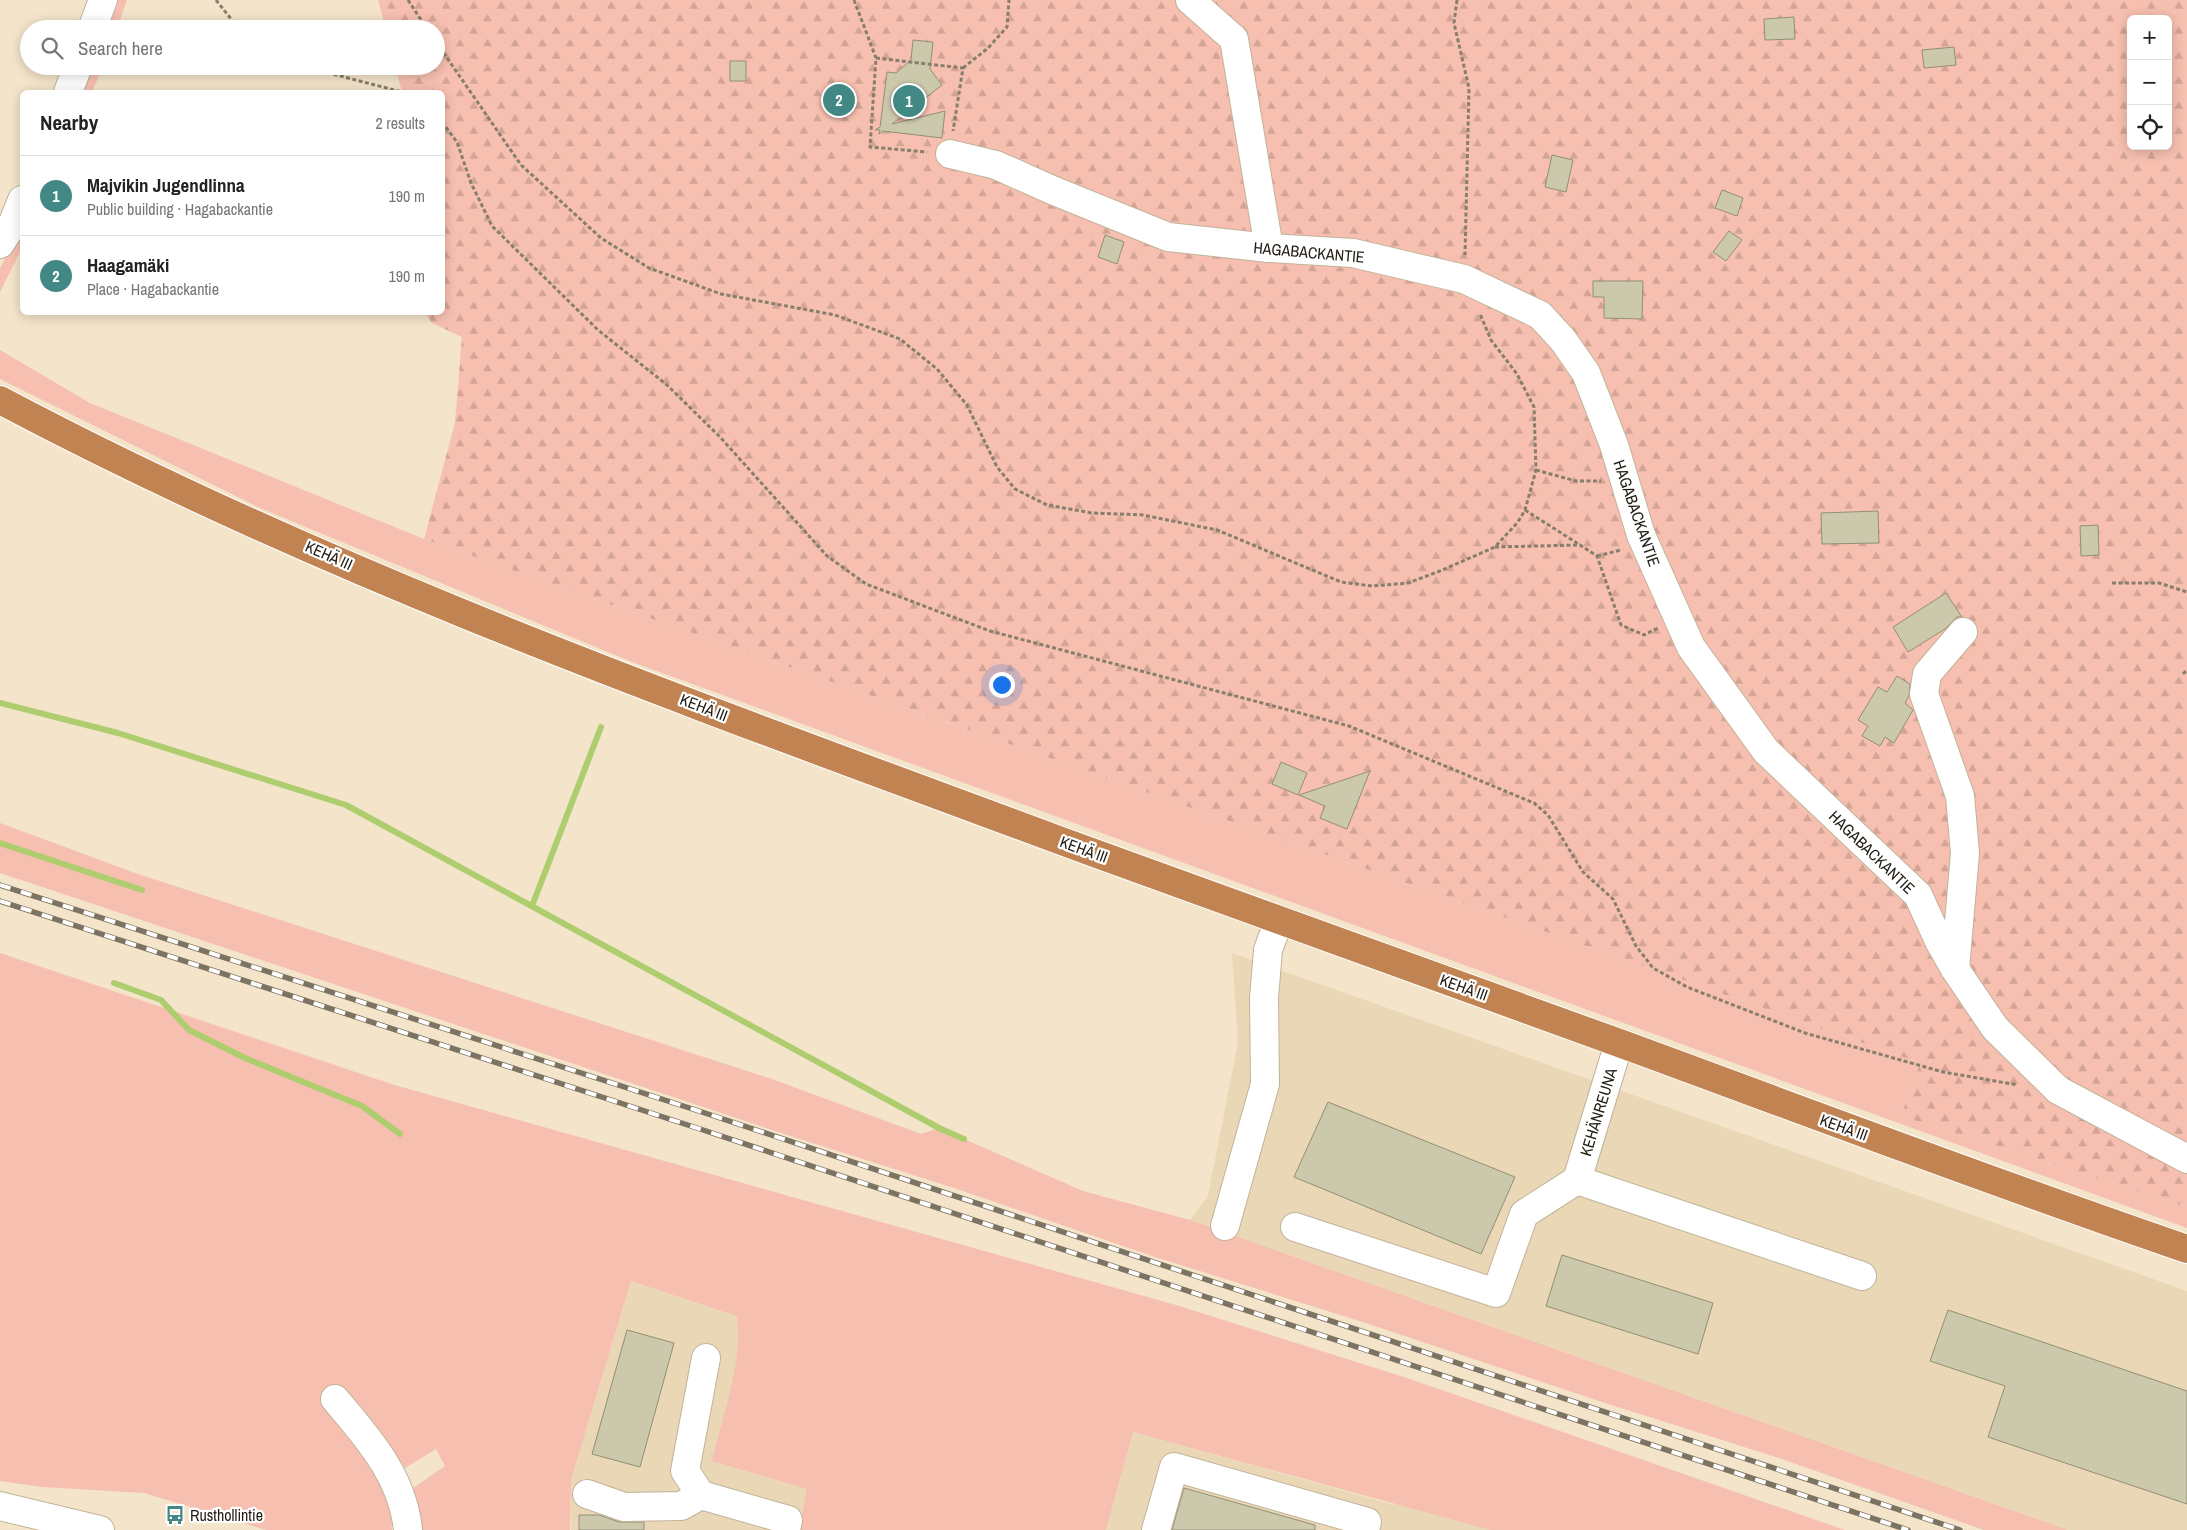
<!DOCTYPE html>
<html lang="en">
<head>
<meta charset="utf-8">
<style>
  :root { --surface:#fff; --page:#f2f2f2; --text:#222; --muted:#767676; --line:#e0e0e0; --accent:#428985 }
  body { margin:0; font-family:"Archivo Narrow",sans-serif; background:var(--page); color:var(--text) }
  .controls { position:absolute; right:15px; top:15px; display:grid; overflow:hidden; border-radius:8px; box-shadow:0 2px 12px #0003 }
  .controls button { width:45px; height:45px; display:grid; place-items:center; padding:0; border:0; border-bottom:1px solid var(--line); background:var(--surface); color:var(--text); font:25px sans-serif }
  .you { position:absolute; left:1001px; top:684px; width:18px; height:18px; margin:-12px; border:4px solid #fff; border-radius:50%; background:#1a73e8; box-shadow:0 0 0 8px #1a73e833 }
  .badge { display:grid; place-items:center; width:32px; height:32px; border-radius:50%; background:var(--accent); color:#fff; font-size:16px; font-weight:700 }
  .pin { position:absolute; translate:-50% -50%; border:2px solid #fff; box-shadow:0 1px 5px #0006 }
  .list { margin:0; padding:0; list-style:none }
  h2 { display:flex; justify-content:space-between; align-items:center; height:65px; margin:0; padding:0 20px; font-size:21px }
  h2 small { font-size:16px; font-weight:400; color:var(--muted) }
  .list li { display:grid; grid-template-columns:32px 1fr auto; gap:15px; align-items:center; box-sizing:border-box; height:80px; padding:0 20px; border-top:1px solid var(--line) }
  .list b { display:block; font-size:19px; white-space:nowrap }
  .list p { margin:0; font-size:16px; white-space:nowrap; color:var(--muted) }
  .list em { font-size:16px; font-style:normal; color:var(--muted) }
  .icon { flex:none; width:28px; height:28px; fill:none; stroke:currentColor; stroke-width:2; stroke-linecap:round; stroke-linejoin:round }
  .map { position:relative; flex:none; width:2187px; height:1530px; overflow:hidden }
  .search { position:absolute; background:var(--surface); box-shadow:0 2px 12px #0003; left:20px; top:20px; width:425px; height:55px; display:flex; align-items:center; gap:12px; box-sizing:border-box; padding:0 18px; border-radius:28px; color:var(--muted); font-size:19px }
  .panel { position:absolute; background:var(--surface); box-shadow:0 2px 12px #0003; left:20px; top:90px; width:425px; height:225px; border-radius:8px }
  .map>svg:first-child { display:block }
  .built { fill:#ead7b6 }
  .green { fill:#f6bfaf }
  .forest { fill:url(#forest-firs); fill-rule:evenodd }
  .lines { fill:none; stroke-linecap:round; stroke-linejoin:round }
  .stream { stroke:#adcd6f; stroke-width:6 }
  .building { fill:#cbc8ac; stroke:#928f74 }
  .minor-casing { stroke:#c1b39a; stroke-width:30 }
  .highway-casing { stroke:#fff; stroke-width:30 }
  .path { stroke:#887e6d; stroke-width:3; stroke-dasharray:4 2.5; stroke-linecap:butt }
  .minor { stroke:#fff; stroke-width:28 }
  .highway { stroke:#c08351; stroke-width:28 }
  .rail-casing { stroke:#7c7362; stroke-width:5.5 }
  .rail { stroke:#fff; stroke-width:4; stroke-dasharray:11; stroke-linecap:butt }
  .labels { text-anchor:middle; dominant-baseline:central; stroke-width:4.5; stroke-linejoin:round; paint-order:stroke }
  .street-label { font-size:16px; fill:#221d14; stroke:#fff }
  .poi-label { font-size:16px; fill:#221d14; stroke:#fff; text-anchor:start }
</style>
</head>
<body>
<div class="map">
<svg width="2187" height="1530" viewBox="0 0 2187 1530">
  <defs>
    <pattern id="forest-firs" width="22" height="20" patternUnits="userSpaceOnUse" patternTransform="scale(1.25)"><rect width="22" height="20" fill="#f6bfaf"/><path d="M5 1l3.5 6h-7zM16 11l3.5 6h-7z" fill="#d3a496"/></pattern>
  </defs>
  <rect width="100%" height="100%" fill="#f3e4ca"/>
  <g class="built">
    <path d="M1232 953 2187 1291V1530H2068L1190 1220 1208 1196 1238 1042Z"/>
    <path d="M631 1281 737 1315 739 1331 737 1356 808 1489 799 1530H571V1480Z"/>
    <path d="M1133 1432 1391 1504 1752 1530H1106Z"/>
  </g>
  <g class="green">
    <path d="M115 0H127L117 29H104Z"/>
    <path d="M91 66H103L92 92H81Z"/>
    <path d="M22 227V248L0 292V268Z"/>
    <path d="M0 350 90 403 424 539 1920 1063 1901 1116 2187 1207V1228L632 662 260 508 0 379Z"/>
    <path d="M0 823 138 874 772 1079 921 1134 939 1128 1083 1191 1190 1220 2068 1530H1984L1779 1458 1602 1402 1366 1323 1155 1257 957 1189 775 1131 0 873Z"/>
    <path d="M0 953 391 1084 1176 1305 1407 1378 1845 1530H1490L1133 1432 1106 1530H799L807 1489 712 1461C723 1415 743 1362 737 1316L631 1281 571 1480 570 1530H419L412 1489 445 1466 436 1449 405 1468 365 1411 340 1386 326 1393 372 1464 391 1510 392 1530H266L144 1493 42 1487 0 1481Z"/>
  </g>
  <path class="forest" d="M378 0H2187V1207L1901 1116 1920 1063 424 539 455 423 462 337 432 323 425 313 442 312V92H402L395 66H436V29H386ZM2131 19H2168V146H2131Z"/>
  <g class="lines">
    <g class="stream">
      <path d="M0 703 118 733 346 805 939 1128 964 1139"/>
      <path d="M0 843 142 890"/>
      <path d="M532 906 601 727"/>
      <path d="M114 983 161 1000 189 1030 245 1058 362 1106 400 1134"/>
    </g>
  </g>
  <g class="building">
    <path d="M1794 17 1795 39 1765 40 1764 19Z"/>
    <path d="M913 40 933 42 930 69 942 85 892 124 945 111 942 138 883 131 879 134 880 130H875L880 127 887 72 896 73 911 60Z"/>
    <path d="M1954 47 1956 65 1924 68 1922 50Z"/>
    <rect x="730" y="61" width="16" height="20"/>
    <path d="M1552 155 1573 160 1566 192 1545 187Z"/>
    <path d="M1722 190 1743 198 1737 216 1715 208Z"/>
    <path d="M1729 231 1742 240 1726 261 1713 252Z"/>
    <path d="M1105 235 1124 242 1117 264 1098 257Z"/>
    <path d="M1593 281H1643L1642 319 1604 318V297H1593Z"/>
    <path d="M1878 511 1879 543 1822 544 1821 513Z"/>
    <path d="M2098 525 2099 555 2081 556 2080 526Z"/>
    <path d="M1946 593 1962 617H1957L1945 629 1908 652 1893 627Z"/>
    <path d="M1897 676 1910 684 1909 696 1905 703 1913 710 1894 743 1885 737 1880 746 1862 736 1868 726 1858 720 1878 687 1887 692Z"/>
    <path d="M1281 762 1307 773 1298 795 1272 784Z"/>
    <path d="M1370 771 1347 829 1320 818 1325 806 1299 795Z"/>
    <path d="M1328 1102 1515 1177 1481 1254 1294 1177Z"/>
    <path d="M1562 1255 1713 1303 1698 1354 1546 1306Z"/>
    <path d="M1948 1310 2187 1391V1504L1988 1437 2005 1386 1930 1361Z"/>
    <path d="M627 1330 674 1343 640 1467 592 1454Z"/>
    <path d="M1184 1488 1315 1525V1530H1172Z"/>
    <path d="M579 1515H599L619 1522H644V1530H579Z"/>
  </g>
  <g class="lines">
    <g class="minor-casing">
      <g id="minor">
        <path d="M1190 0 1234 39 1269 248"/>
        <path d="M92 29 103 0"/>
        <path d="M68 92 78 66"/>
        <path d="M950 154 996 165 1052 190 1168 237 1269 248 1353 253 1464 279 1540 315 1563 340 1586 373 1614 445 1641 535 1691 647 1766 751 1918 895 1939 941 1955 969 1995 1028 2058 1090 2187 1159"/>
        <path d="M0 244 11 227 22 200"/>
        <path d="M1955 969 1965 853 1960 796 1924 694 1927 674 1963 632"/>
        <path d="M1577 1180 1862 1276"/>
        <path d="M1577 1180 1619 1043"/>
        <path d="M1225 1226 1265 1084 1264 998 1268 950 1279 920"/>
        <path d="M1295 1227 1496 1293 1524 1214 1577 1180"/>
        <path d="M706 1358 685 1471 701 1495 788 1520 786 1530"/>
        <path d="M335 1399C368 1438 403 1477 408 1530"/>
        <path d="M587 1494 624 1507 681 1506 701 1495"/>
        <path d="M0 1506 100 1530"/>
        <path d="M1156 1530 1174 1467 1367 1522 1365 1530"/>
      </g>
    </g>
    <g class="highway-casing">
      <path id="highway" d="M0 400C335 578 701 707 1056 839 1244 908 1433 974 1622 1044 1810 1113 1997 1184 2187 1249"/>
    </g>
    <g class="path">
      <path d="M216 0 239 29"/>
      <path d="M408 0 427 29"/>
      <path d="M854 0 876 58 870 147 927 152"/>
      <path d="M1457 0 1454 23 1469 88 1465 255"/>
      <path d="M436 42 521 165 601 238 649 268 721 294 835 315 900 339 937 369 967 405 997 467 1015 489 1047 505 1092 513 1143 515 1217 530 1341 582 1372 586 1408 583 1440 571 1495 547 1518 522 1525 510 1536 470 1534 407 1517 374 1491 340 1480 314"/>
      <path d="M876 58 963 68 953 131"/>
      <path d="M302 66 402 92"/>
      <path d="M963 68 988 48 1007 27 1009 0"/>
      <path d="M442 122 457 142 471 183 492 226 598 330 667 385 720 437 827 556 866 584 990 631 1349 726 1534 803 1548 815 1583 872 1613 899 1636 946 1653 968 1687 987 1805 1033 1943 1072 2018 1085"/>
      <path d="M1536 470 1576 481H1601"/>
      <path d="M1525 510 1580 545"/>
      <path d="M1495 547 1580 545 1597 556 1621 625 1644 635 1658 628"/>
      <path d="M1597 556 1621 550"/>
      <path d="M2112 583H2159L2187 592"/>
      <path d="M2183 674 2187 670"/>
    </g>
    <use href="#minor" class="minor"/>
    <use href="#highway" class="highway"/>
    <g class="rail-casing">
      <g id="rail">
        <path d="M0 885 708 1114 1960 1530"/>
        <path d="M0 901 703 1130 1908 1530"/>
      </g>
    </g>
    <use href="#rail" class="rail"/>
  </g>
  <defs>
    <g id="bus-bare" transform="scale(1.5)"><path d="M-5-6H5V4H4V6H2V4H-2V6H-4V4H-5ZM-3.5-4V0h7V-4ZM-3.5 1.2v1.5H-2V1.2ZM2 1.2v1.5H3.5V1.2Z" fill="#428985" stroke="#fff" stroke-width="2.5" paint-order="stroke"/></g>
  </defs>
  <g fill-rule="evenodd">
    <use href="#bus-bare" x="175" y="1515"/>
  </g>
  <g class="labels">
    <g class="street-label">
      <text transform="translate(1309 252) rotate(5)">HAGABACKANTIE</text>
      <text transform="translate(1637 513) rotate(71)">HAGABACKANTIE</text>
      <text transform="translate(329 555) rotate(24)">KEHÄ III</text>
      <text transform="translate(704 707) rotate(21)">KEHÄ III</text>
      <text transform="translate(1084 849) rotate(20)">KEHÄ III</text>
      <text transform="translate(1872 852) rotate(44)">HAGABACKANTIE</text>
      <text transform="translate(1464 987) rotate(20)">KEHÄ III</text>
      <text transform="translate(1598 1112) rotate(-73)">KEHÄNREUNA</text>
      <text transform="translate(1844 1127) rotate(20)">KEHÄ III</text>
    </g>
    <g class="poi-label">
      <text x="190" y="1515">Rusthollintie</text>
    </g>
  </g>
</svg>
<div class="controls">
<button>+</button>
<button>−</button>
<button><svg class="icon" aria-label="locate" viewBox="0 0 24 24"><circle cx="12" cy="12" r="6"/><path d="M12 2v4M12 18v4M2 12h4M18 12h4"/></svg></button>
</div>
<div class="you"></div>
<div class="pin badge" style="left:909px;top:101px">1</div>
<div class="pin badge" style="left:839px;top:100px">2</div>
<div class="search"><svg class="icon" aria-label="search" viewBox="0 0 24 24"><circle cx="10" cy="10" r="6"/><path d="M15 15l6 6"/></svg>Search here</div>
<section class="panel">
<h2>Nearby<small>2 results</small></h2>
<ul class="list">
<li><span class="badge">1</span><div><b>Majvikin Jugendlinna</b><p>Public building · Hagabackantie</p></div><em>190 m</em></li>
<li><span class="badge">2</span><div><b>Haagamäki</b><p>Place · Hagabackantie</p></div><em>190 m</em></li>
</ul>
</section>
</div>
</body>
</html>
